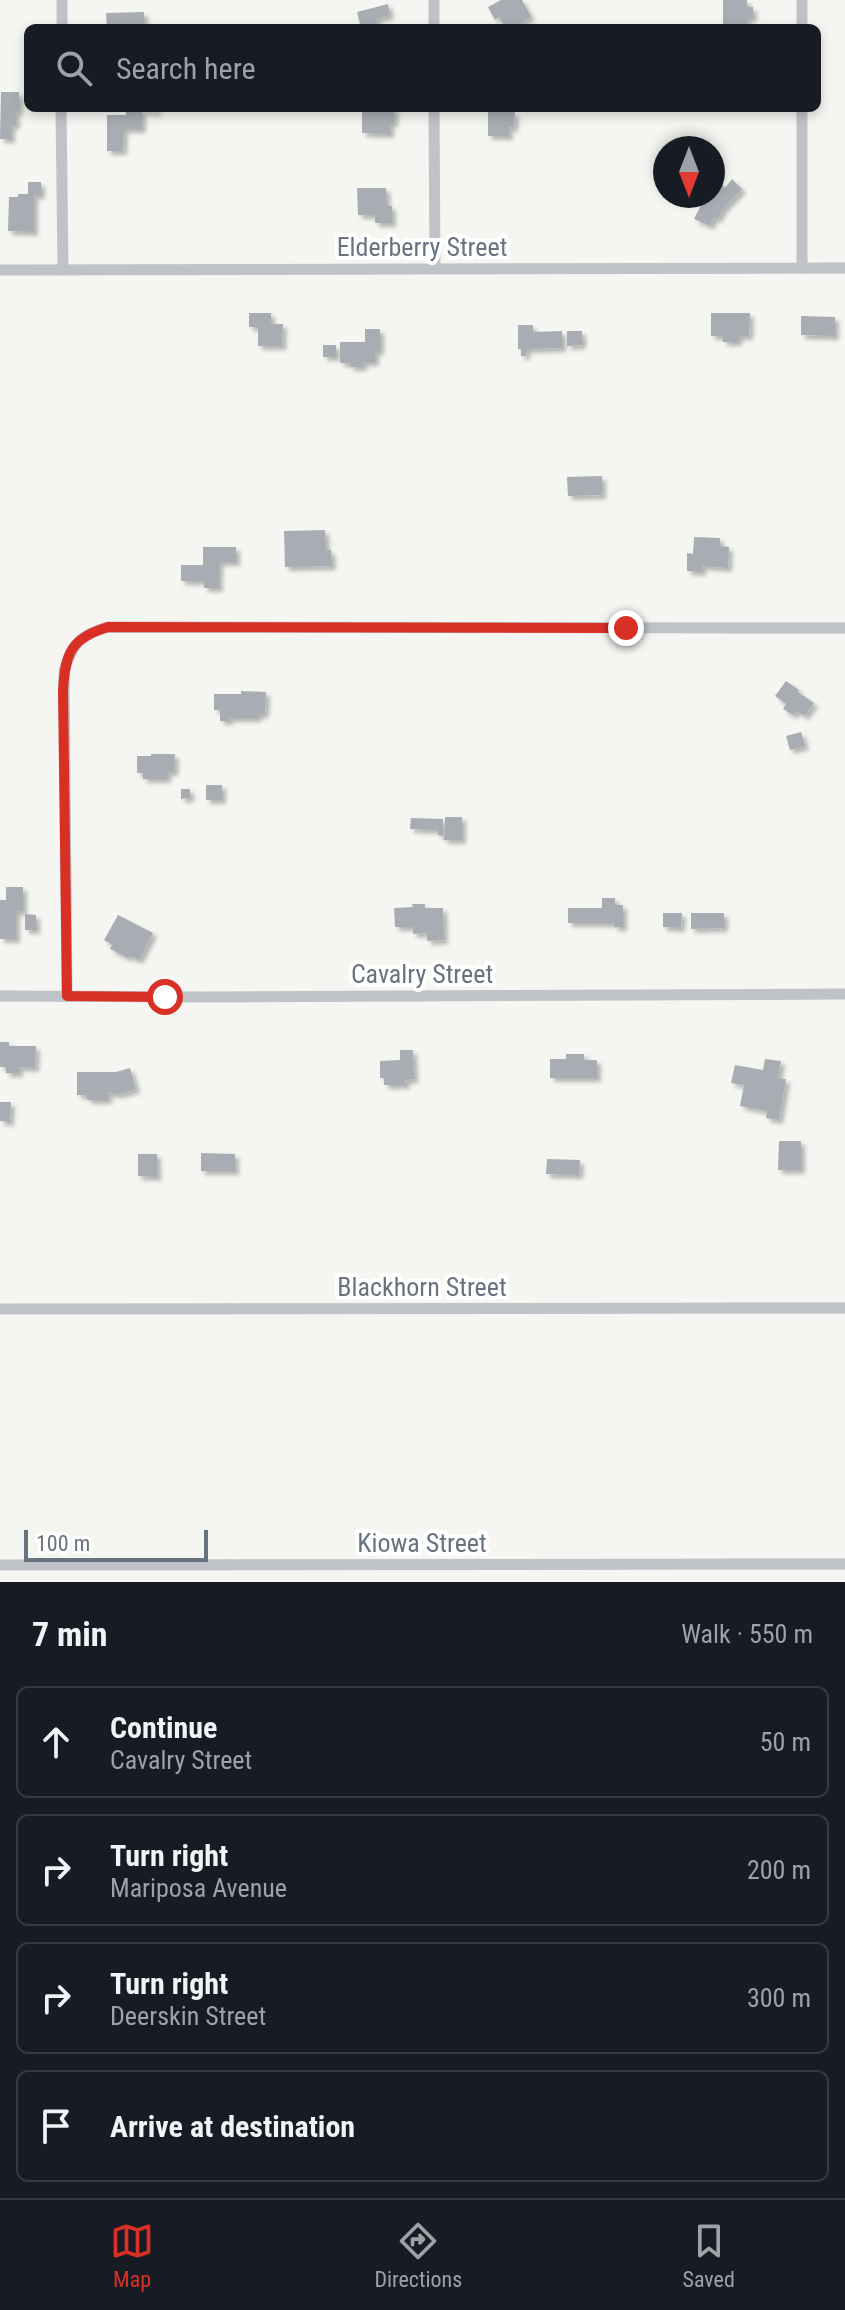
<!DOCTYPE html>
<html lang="en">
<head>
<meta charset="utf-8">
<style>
  :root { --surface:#171b24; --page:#242831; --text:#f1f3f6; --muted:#9ea1a6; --line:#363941; --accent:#d93025 }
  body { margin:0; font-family:"Roboto Condensed",sans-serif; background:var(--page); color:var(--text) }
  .compass { position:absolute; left:653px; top:136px; width:72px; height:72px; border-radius:50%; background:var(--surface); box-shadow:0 4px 12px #0003; rotate:180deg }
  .scale { position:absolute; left:24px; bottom:20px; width:184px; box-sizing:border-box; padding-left:8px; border:4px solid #687380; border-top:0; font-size:22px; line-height:28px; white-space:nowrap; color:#687380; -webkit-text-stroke:6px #fff; paint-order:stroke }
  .stop { position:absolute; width:24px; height:24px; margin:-18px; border:6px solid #d93025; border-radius:50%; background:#fff }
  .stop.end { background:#d93025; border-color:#fff; box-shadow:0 2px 8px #0008 }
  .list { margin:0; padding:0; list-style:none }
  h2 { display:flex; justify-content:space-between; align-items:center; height:104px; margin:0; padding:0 32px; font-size:34px }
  h2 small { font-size:26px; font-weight:400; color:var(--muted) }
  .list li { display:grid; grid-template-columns:52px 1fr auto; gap:24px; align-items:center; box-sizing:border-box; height:112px; margin:0 16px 16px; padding:0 16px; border:2px solid var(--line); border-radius:12px }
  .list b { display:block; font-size:30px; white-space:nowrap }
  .list p { margin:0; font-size:26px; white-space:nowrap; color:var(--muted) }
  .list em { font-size:26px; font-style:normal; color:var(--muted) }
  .icon { flex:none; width:44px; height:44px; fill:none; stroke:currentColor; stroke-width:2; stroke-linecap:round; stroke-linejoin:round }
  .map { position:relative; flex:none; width:845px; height:1582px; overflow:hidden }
  .search { position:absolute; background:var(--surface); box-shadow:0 4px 12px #0003; left:24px; right:24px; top:24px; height:88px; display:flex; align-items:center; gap:20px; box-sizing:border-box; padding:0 28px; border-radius:12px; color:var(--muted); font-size:30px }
  .sheet { height:616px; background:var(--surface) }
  nav { display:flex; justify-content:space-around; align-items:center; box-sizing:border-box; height:112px; border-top:2px solid var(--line); background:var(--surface); font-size:22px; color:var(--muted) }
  nav a { display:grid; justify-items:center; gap:4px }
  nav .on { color:var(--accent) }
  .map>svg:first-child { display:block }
  .building { fill:#a7adb2; filter:url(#shadow) }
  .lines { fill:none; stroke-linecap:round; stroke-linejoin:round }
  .street { stroke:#bfc2c6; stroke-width:11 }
  .route { stroke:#d93025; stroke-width:10 }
  .labels { text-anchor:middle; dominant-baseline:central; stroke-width:8; stroke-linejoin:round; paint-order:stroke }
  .street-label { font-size:26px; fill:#687380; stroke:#fff }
</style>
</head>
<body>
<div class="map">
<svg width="845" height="1582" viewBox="0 0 845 1582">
  <defs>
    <filter id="shadow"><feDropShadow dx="4" dy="4" stdDeviation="2" flood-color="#0004"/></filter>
  </defs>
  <rect width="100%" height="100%" fill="#f5f5f2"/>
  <g class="building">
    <path d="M501 0H522L531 17 511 28H505L499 17 495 20 488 7Z"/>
    <path d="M723 0H747V7H753V18H747V28H723Z"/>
    <path d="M388 4 390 15 376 19 378 28H361L357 12Z"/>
    <path d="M144 12V28H107L106 13Z"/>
    <path d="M1 92H19V112H16V125H11V139H0Z"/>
    <path d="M126 108H157V112L142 111V129H124L123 151H107V115H126Z"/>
    <path d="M362 108H395L394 123H390V134L362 133Z"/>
    <path d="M488 108H507V112H515L514 128 509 127V136H488Z"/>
    <path d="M732 179 742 189 722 210 718 219 714 217 710 226 694 219 703 201 708 196H713V184L717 180 725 188Z"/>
    <path d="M28 182H41V195H34V232L8 231 9 197H18V194H28Z"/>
    <path d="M357 188H386L387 206H392V223H375V215H358Z"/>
    <path d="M249 313H271V324H283L282 346H258V327H249Z"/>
    <path d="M711 313H750L749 336H738V342H723V336H711Z"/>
    <path d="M801 316 835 317V336L801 335Z"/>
    <path d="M518 325H533V332L562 331V348L526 349V356H521V349H518Z"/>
    <path d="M365 329H380V351H375V362H363V367H350V363H340V342H365Z"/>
    <path d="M567 331H582V345L567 346Z"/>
    <rect x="323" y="345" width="13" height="12"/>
    <path d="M602 476V495L568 496 567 477Z"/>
    <path d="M325 530 326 550H331L332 566 285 567 284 531Z"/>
    <path d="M694 537 720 538V546L729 547 728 568 702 566V572L687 571V553L693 554Z"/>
    <path d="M203 547H236V562H219V588H204V581H181V565H203Z"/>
    <path d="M786 681 799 690 798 692 814 703 805 716 796 711 793 715 783 709 786 704 775 696Z"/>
    <path d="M241 691 266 692 265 714H258V718H229V721H220V710H214V694H241Z"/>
    <path d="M801 732 805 746 790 750 786 736Z"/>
    <path d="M151 754H175L174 772H167V779H143V773H137V756H151Z"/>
    <rect x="206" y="785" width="16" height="15"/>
    <path d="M181 789H190V798L181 799Z"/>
    <path d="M445 817H462V840H444Z"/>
    <path d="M411 818 443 819V836L438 835V830L410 829Z"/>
    <path d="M6 887H23V911H16V939H0V900H6Z"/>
    <path d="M602 898H615V905H623V927H614V923H568V908H602Z"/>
    <path d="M412 904H425V908H443L444 940 427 941V933L413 934V927H395L394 908 413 907Z"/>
    <path d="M663 913H682L681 928 663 927Z"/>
    <path d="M691 913H724V928L691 929Z"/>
    <path d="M25 914 36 915V930H25Z"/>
    <path d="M118 915 153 933 139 960 130 956 128 958 110 949 112 945 104 940Z"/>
    <path d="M0 1042H9V1046H36L35 1068 19 1067V1073H6V1067H0Z"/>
    <path d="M400 1050H413L414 1079 405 1080 406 1085H384V1078H380V1061L400 1060Z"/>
    <path d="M566 1054H584V1060H597V1078H550V1059H566Z"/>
    <path d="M765 1059 781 1061 778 1078 786 1079 779 1120 766 1118 767 1111 740 1106 744 1085 731 1083 735 1065 763 1070Z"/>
    <path d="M130 1068 136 1089 120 1094 108 1093V1100H87V1095H77V1072H116Z"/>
    <path d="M0 1102H11L10 1122 0 1121Z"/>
    <path d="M779 1141H801V1170H778Z"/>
    <path d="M201 1153 235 1154V1171H201Z"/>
    <path d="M138 1154H157V1177L138 1176Z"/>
    <path d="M547 1159 580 1160 579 1175 546 1174Z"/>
  </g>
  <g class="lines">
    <g class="street">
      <path d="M434 0V28"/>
      <path d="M802 0V28"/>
      <path d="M62 28V0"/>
      <path d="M61 108 63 270"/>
      <path d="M434 108 435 268"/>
      <path d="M802 108V268"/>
      <path d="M0 270 845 268"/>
      <path d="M0 996 207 997 845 994"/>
      <path d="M67 996 64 671C73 643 80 635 108 627L845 628"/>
      <path d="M0 1309 845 1308"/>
      <path d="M0 1565 845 1564"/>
    </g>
  </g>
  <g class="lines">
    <path class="route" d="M165 997 67 996 63 691C65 653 71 638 108 627L626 628"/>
  </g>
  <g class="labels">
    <g class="street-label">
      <text x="422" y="247">Elderberry Street</text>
      <text x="422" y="974">Cavalry Street</text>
      <text x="422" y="1287">Blackhorn Street</text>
      <text x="422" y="1543">Kiowa Street</text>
    </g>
  </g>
</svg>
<svg class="compass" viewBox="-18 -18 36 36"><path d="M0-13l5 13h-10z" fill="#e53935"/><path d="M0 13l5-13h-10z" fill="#9ea1a6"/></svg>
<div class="scale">100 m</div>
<div class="stop" style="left:165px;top:997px"></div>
<div class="stop end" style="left:626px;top:628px"></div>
<div class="search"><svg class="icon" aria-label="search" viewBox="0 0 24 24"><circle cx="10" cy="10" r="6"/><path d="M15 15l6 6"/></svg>Search here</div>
</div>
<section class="sheet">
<h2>7 min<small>Walk · 550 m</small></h2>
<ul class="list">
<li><svg class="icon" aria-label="ahead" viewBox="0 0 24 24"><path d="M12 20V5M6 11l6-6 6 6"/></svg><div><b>Continue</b><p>Cavalry Street</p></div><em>50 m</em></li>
<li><svg class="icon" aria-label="right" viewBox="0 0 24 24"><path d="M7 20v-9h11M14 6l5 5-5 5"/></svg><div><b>Turn right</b><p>Mariposa Avenue</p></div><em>200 m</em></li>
<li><svg class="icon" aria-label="right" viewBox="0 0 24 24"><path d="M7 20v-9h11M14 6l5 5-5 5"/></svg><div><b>Turn right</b><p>Deerskin Street</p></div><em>300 m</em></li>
<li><svg class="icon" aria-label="arrive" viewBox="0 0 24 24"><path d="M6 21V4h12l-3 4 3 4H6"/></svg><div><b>Arrive at destination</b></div></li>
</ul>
</section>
<nav>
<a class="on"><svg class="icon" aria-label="map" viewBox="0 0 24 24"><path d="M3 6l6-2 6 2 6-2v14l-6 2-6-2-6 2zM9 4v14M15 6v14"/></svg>Map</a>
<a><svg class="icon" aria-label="directions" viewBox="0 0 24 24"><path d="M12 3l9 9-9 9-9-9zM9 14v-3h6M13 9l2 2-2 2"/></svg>Directions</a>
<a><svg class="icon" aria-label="saved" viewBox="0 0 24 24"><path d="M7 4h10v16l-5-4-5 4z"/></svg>Saved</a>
</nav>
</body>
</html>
